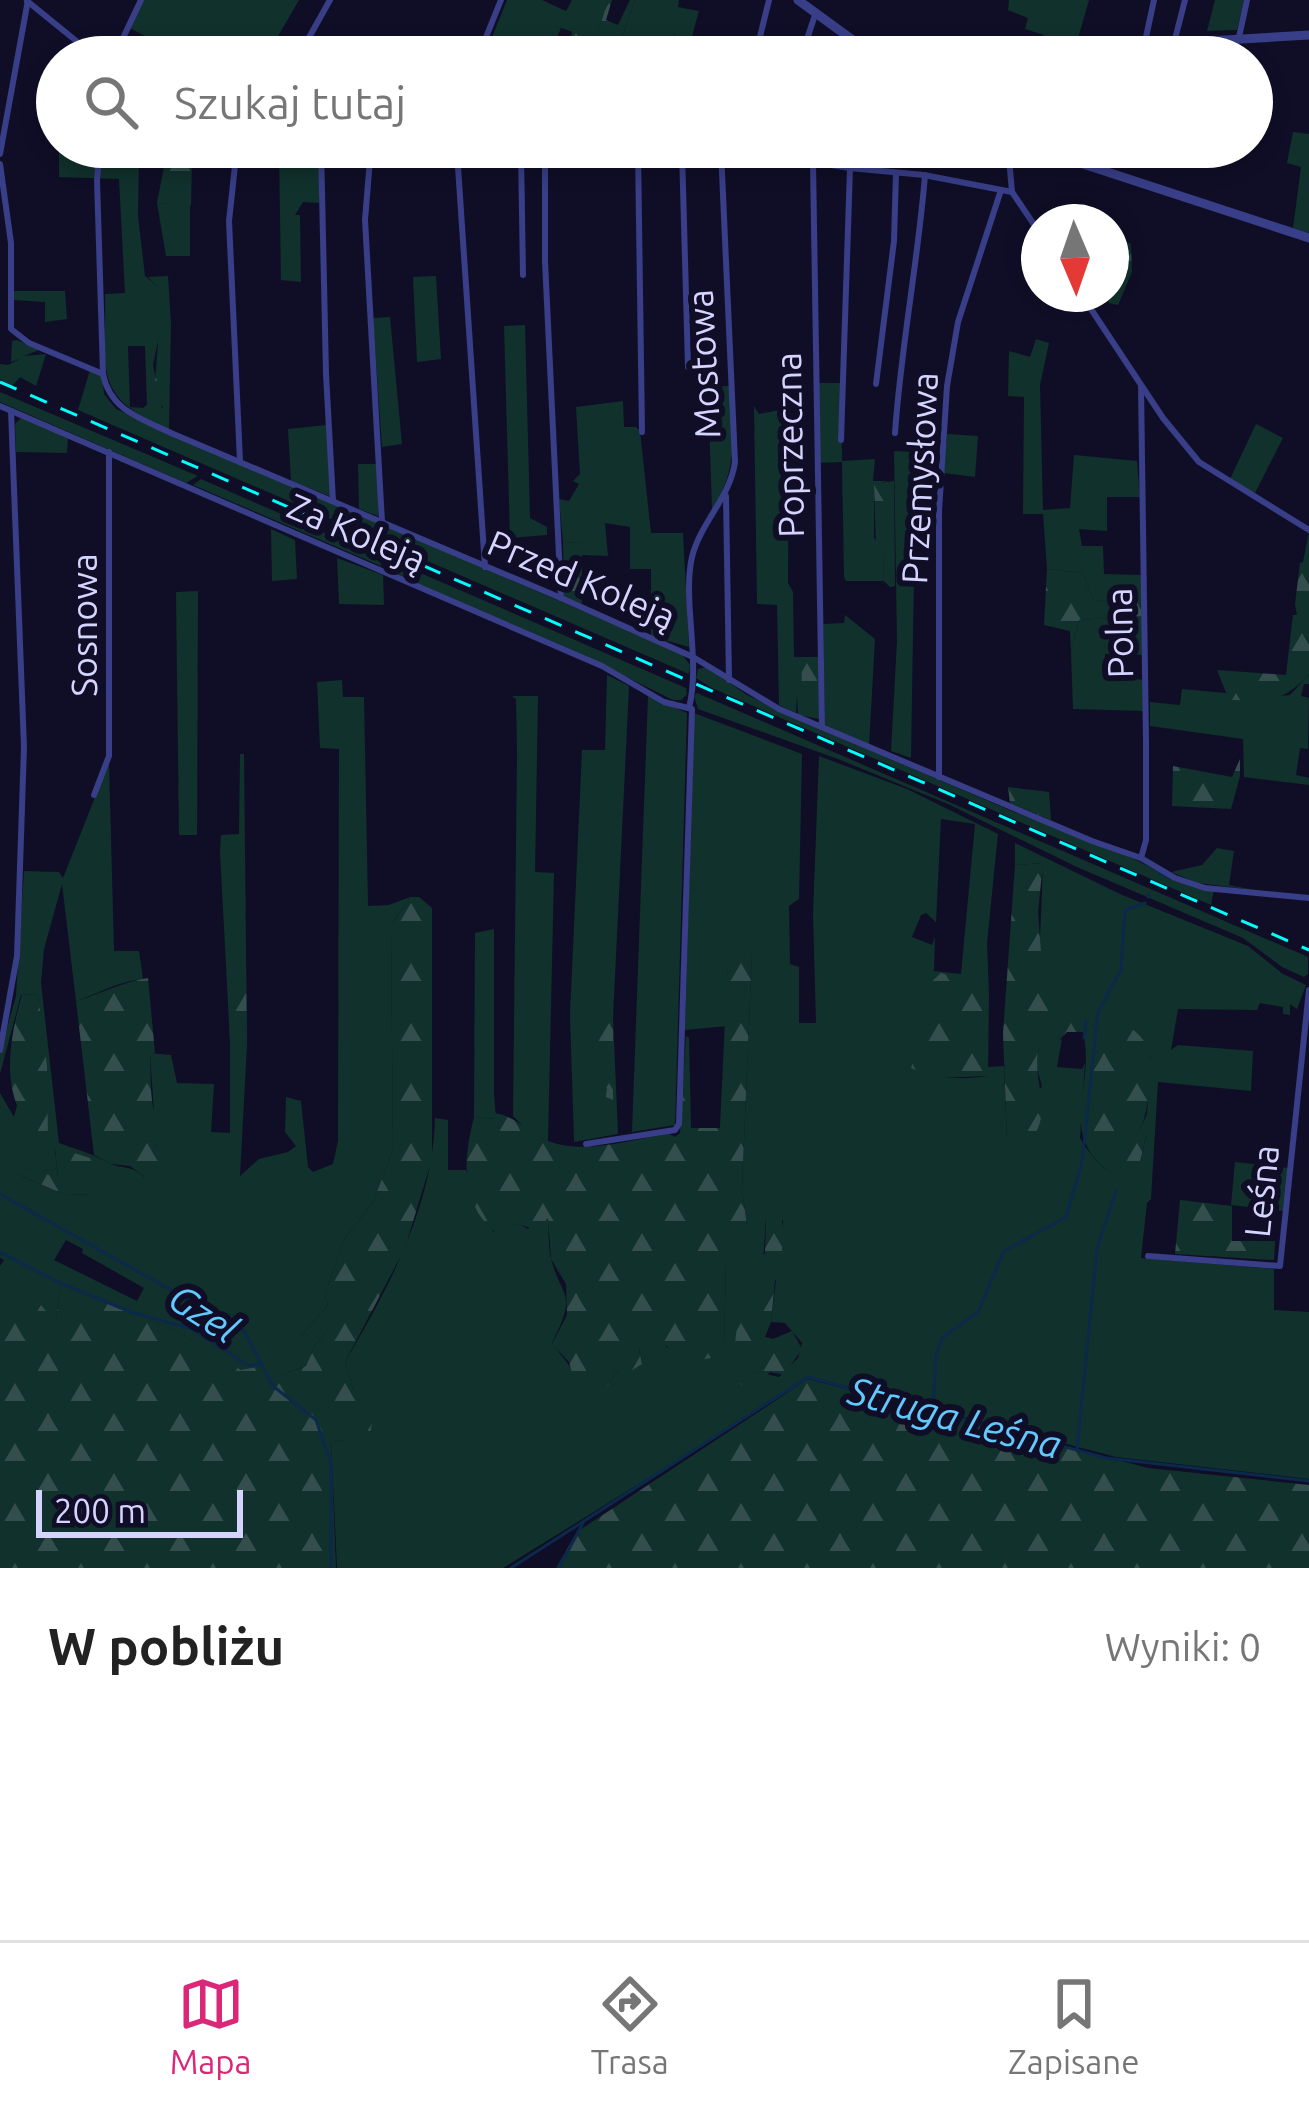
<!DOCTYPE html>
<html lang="pl">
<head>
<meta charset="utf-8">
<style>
  :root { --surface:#fff; --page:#f6f6f6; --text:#222; --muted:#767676; --line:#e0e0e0; --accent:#db2777 }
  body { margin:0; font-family:Ubuntu,sans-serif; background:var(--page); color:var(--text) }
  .compass { position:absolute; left:1021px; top:204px; width:108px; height:108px; border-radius:50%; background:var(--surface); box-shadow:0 6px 18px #0003; rotate:178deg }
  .scale { position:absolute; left:36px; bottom:30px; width:207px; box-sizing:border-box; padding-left:12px; border:6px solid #d4d4ff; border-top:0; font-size:33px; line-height:42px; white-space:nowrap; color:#d4d4ff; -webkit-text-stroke:9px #100e27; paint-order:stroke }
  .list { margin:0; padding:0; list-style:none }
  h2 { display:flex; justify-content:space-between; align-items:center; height:156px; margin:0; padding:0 48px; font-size:51px }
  h2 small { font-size:39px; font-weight:400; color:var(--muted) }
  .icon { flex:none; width:66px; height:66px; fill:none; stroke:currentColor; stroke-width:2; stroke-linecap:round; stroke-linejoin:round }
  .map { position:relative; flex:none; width:1309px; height:1568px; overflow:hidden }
  .search { position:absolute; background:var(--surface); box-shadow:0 6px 18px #0003; left:36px; right:36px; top:36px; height:132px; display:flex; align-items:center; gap:30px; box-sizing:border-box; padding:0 42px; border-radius:66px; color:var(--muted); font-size:45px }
  .sheet { height:372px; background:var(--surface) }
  nav { display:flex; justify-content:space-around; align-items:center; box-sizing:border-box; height:168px; border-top:3px solid var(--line); background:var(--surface); font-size:33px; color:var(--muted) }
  nav a { display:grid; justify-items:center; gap:6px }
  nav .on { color:var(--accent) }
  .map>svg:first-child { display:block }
  .grass { fill:#11312c; fill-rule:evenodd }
  .forest { fill:url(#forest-firs) }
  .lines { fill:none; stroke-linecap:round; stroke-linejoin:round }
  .stream { stroke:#0b294a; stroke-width:3 }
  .minor { stroke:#383e87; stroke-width:6 }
  .tertiary { stroke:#383e87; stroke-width:9 }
  .rail { stroke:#00fffb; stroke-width:3; stroke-dasharray:18 15; stroke-linecap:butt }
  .labels { text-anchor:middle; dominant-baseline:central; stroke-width:12; stroke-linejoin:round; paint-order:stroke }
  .street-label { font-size:36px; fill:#d4d4ff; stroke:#100e27 }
  .water-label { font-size:39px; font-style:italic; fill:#62c9ff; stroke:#100e27 }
</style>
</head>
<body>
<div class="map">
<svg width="1309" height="1568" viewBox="0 0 1309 1568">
  <defs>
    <pattern id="forest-firs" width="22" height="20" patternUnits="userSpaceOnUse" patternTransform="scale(3)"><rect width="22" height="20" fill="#11312c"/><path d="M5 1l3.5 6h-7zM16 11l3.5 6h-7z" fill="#334e4c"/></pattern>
  </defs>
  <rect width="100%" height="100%" fill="#100e27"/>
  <g class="grass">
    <path d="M143 0H299L266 57H146L154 41 128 27Z"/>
    <path d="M507 0H542L566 11 572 0H608L596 40 561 28 549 57H484Z"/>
    <path d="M635 0H679L678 7 699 11 686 57H670L675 32 667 57H605L606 54 616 55Z"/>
    <path d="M1009 0H1089L1075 49 1043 40 1044 35 1025 29 1028 18 1008 10Z"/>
    <path d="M1215 0H1244L1237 30 1207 31Z"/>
    <path d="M1293 132 1309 134V233L1293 228 1301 167 1287 163Z"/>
    <path d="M59 147H121V158L139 161 138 216 145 276 162 290 163 318 153 365 166 427 164 325 171 324 169 429C90 396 107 370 105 294L125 293 119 179 59 177ZM128 346H145L147 405 143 408 130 407Z"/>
    <path d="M279 147H319V203L303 202 295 215H300L301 282 281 280Z"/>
    <path d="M157 203 190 205V256H166Z"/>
    <path d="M436 276 441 359 417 362 413 277Z"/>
    <path d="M14 291H65L67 319 45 322V302L14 300Z"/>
    <path d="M390 317 402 444 382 447 373 318Z"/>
    <path d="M525 325 530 518 547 527V535L510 538 504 326Z"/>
    <path d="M1036 339 1049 343 1040 385 1043 510 1070 508 1074 455 1137 461 1140 497H1107V531L1079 529 1082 546H1103L1104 574 1141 575 1144 655 1105 654 1104 674 1144 680V711L1073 709 1071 653 1079 620 1142 616 1141 601 1093 600 1083 573 1047 569 1043 514H1023L1024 397 1008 396 1009 351 1030 357Z"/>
    <path d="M17 340 39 350 24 356 46 354 36 386 20 377 12 386 0 379V364L8 365 20 359 11 362 12 341Z"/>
    <path d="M90 370 102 375 104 394 116 409 682 654 690 665 689 674 78 410Z"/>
    <path d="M814 383H841L842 461 875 459 873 481H888L874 485V538L883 550 884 581H846L844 577 842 462 816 463Z"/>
    <path d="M708 386H729C732 436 740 466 712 510Z"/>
    <path d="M0 392 198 476 186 483 0 402Z"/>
    <path d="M623 401 624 427H636L640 431 651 533H683L689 647 651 636V569H630V527L605 523 608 556 582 555 581 543 563 542 559 499 569 501 579 484 573 481 580 474 576 407Z"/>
    <path d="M754 406 759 414 789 408 788 583 793 592 794 657H820L819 719 798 715 797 695 796 713 779 705 777 605 757 604Z"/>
    <path d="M22 417 68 437 67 453 16 452 15 424Z"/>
    <path d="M1256 424 1283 438 1255 493 1230 479Z"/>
    <path d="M326 425 332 497 291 481 288 429Z"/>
    <path d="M947 434 978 436 975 477 944 473Z"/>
    <path d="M894 451 916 452 911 758 891 751 897 641Z"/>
    <path d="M358 464H378V516L359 509Z"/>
    <path d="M201 479 382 558 381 566 193 485Z"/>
    <path d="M271 529 295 540 297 579 272 581Z"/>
    <path d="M337 558 383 575 384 605 339 604Z"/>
    <path d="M388 559 686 688 687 694 681 700H673L570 649 387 571Z"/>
    <path d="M198 591 197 835H179L176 592Z"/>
    <path d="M845 615 875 639 869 746 825 725 823 624 844 623Z"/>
    <path d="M707 667 747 695 804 722 1014 812 1124 854 1178 881 1214 890 1211 905 712 688 696 678 698 669Z"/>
    <path d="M1309 674V684H1304L1301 696 1309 698 1308 749 1300 748 1296 775 1309 778V785L1244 777 1243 739 1150 726V702L1180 705 1182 689 1226 693 1230 700 1290 695Z"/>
    <path d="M607 675 629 686 613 1018 618 1134 574 1142 570 1015 582 750H605Z"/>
    <path d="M342 680 343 697H364L368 906 389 905 410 897 391 925 393 1150 373 1202 343 1241 325 1295 328 1305 301 1336 313 1341 334 1322 315 1345 306 1366 284 1374 276 1386 241 1371 177 1331 60 1284 56 1323 10 1299 0 1305V1266L4 1260 0 1258V1093L14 1117 40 1019 38 994 21 995 0 1074V1053L16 996 24 871 59 872 63 878 109 762 114 951H139L143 979C119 981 100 993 76 1001L62 884 44 949 41 983 59 1143C76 1149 92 1154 107 1162 121 1170 131 1164 144 1177L161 1154 155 1144 163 1136 154 1113 150 1053 171 1055 177 1083 214 1084 211 1132 230 1133V1042L220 852 221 835 239 834 240 754H244L247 1045 240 1176 259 1159 288 1152 296 1146 285 1132 286 1097 301 1101 308 1167 313 1172 333 1164 338 1141 339 749 320 748 317 682ZM55 1149 91 1194 66 1195 14 1173 28 1168 54 1180 58 1178ZM66 1240 83 1249 82 1253 144 1288 137 1301 54 1260Z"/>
    <path d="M697 693 1308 957V974L1304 977 1282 967 1243 938 1077 867 948 804 838 759 698 709 694 696Z"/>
    <path d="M512 696H538L535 872 554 873 548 1141 529 1132 513 1116 517 753 516 699Z"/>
    <path d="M648 696 687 713 675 1125 632 1132Z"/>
    <path d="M694 713 802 754 799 899 789 906 790 964 799 967V1023H816L813 914 819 756 907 789 998 834 987 943 989 993 984 985 976 993H963L958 986 929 1011 911 1067C936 1079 960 1080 988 1076V1067L1004 1066 1007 1138 1042 1086 1036 1065 1039 1047 1062 1039 1057 1067 1082 1069 1085 1063 1080 1138C1086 1149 1100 1167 1111 1172L1140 1162 1146 1137 1140 1129 1147 1114 1151 1056 1086 1021 1045 1006C1034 959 1044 911 1042 863L1015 865V843L1120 894 1248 946 1283 974 1306 985 1297 1009 1290 1004V1015L1283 1014V1007L1260 1003 1257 1010 1178 1009 1171 1050 1178 1045 1253 1051 1251 1091 1158 1082 1151 1199 1147 1203 1141 1258 1274 1269V1310L1309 1312V1479L1116 1457 812 1377 503 1568H337L331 1440 369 1442 373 1409 353 1389 345 1362C388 1289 433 1206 435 1118L448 1120V1170H466L475 1208 494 1232 519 1224 528 1229 548 1216C549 1229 548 1242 550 1255 561 1301 579 1289 552 1343L597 1402 619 1369 642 1363 639 1348 664 1345C687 1362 685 1362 715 1357L724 1346 726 1261 747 1226 742 1188 752 954 727 969V1026L685 1030ZM941 819 975 824 961 974 934 971 935 937 932 945 912 937 921 915 926 913 936 922ZM766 1217 783 1220 771 1322 785 1323 802 1343 798 1358 779 1377 757 1372 753 1374V1385L746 1387 723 1368 760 1310Z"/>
    <path d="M1217 848 1234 851 1229 885 1255 890 1198 883 1171 872 1202 865Z"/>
    <path d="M494 929V1094L496 1119 474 1117 475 933Z"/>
    <path d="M1235 1162 1289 1168 1283 1211 1231 1205Z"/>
  </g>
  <g class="forest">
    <path d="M608 0H612L606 20 618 25 630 0H635L616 55 571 41 572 31 596 39Z"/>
    <path d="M166 157 192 158 191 206 157 203Z"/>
    <path d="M1119 237 1131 244 1132 272 1118 305 1109 303 1104 294H1111V257Z"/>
    <path d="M168 276 171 324 165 326 167 428 158 418 163 407 154 395 162 291 148 277Z"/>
    <path d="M894 481 895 586 890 587 884 581 883 550 876 548 874 484Z"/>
    <path d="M1309 532V674C1283 703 1267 701 1229 700L1217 670 1286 675 1293 615H1297L1295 604 1300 563 1303 562Z"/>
    <path d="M563 542 582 543V604L564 597Z"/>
    <path d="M1047 569 1083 573 1093 600 1141 601 1143 616 1079 620 1071 653 1070 631 1044 625Z"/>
    <path d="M802 661H817L818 717 801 715Z"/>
    <path d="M1240 759V776L1231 809 1172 806 1173 766 1232 777Z"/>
    <path d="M1008 787 1049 792 1051 820 1010 803Z"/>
    <path d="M1043 863 1038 912 1045 1006H1066L1086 1021 1091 1020 1092 1025C1116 1013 1148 1032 1151 1060 1153 1074 1147 1117 1140 1129L1146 1136 1140 1162 1129 1173 1122 1171 1116 1176C1053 1137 1097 1088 1083 1032H1067L1054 1045 1039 1047C1030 1086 1059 1112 1024 1148L1015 1147 1007 1138 1003 1033 1015 865Z"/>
    <path d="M410 897H419L432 908V1159L405 1248 345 1362 353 1389 374 1408 369 1443 331 1440 336 1568H0V1305L9 1299 41 1305 56 1323 60 1283 177 1331 241 1370 262 1366 276 1385 284 1374 306 1366 315 1345 333 1323 306 1352 299 1350 301 1336 328 1305 325 1295 343 1241 373 1202 393 1150 391 925Z"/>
    <path d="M738 942 749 947 752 954 742 1188 747 1226 744 1251 726 1262 724 1346 716 1357C695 1361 679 1366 667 1346L639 1349 642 1364 629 1372 619 1369 597 1402 579 1399 569 1362 552 1344 567 1315 566 1284 551 1259 548 1218 536 1230 518 1224 501 1236C459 1208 463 1160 474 1117L495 1119V1113C516 1117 526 1130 544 1139 580 1157 631 1139 669 1134L675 1137 680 1133 686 1036 689 1038 691 1128H720L728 954 730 946Z"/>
    <path d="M228 970H246L247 1045 230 1042Z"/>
    <path d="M941 973 953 977 963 993H976L984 984 989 993 988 1076 934 1078 911 1068C919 1033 929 1022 930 983Z"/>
    <path d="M148 978 155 1053 150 1054C151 1071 150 1090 153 1107 156 1117 162 1125 163 1136L155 1145 167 1160 161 1171 148 1179 130 1166 111 1164 94 1155 76 1001C103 993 122 982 148 978Z"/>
    <path d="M38 994 47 1066 48 1144C0 1110 5 1053 22 995Z"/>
    <path d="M594 1000 613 1009V1100L606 1097 607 1088 600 1087C593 1074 594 1055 593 1043L600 1034 593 1027 598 1019Z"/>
    <path d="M55 1147 96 1160V1187L91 1194 66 1195 14 1173 15 1164 58 1178Z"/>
    <path d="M1180 1200 1232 1206V1241H1275L1274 1260 1175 1254Z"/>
    <path d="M782 1216V1277L775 1280 771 1322 765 1337 773 1339 792 1331 802 1349 784 1375 770 1372 766 1376 757 1372 753 1374 754 1386 748 1388 729 1378 723 1368 735 1344 738 1316 760 1309V1256L765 1254 766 1217Z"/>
    <path d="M808 1379 1148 1468 1309 1485V1568H556L577 1532Z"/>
  </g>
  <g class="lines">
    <g class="stream">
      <path d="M1159 873 1170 878"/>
      <path d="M1148 897 1149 895"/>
      <path d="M1084 1038 1086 1021"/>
      <path d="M0 1194 244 1331 273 1386 316 1420 331 1463V1568"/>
      <path d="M0 1252 60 1283 131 1312 192 1329 249 1366 259 1364"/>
      <path d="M933 1408 936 1354 943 1337 978 1312 1004 1251 1066 1217 1082 1163 1098 1012 1121 970 1125 910 1145 903"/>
      <path d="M1077 1449 1097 1248 1116 1191"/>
      <path d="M511 1568 808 1377 1106 1458 1309 1481"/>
      <path d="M559 1568 584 1521"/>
    </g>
    <g class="minor">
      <path d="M27 1 96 57"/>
      <path d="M1239 37 1247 0"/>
      <path d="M1174 43 1185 0"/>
      <path d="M1143 51 1154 0"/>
      <path d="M114 57 141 0"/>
      <path d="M298 57 330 0"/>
      <path d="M478 57 501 0"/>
      <path d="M755 57 769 0"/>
      <path d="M801 57 815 15"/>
      <path d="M100 147 97 180 103 374"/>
      <path d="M237 147 229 221 240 461"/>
      <path d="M321 147 326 374 333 501"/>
      <path d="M371 147 365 220 382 522"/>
      <path d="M430 147 501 153 578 147"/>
      <path d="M594 147 743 151 850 168 924 175 1012 192"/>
      <path d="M1008 147 1012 192 1039 232"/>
      <path d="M545 148V261L561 598"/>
      <path d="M638 150 642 432"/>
      <path d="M682 151 688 367"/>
      <path d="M457 152 485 567"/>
      <path d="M521 152 523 275"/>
      <path d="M0 154 28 0"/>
      <path d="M813 162 822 727"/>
      <path d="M0 164 11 243V329L29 343 103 374C110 410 140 418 171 433L561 598 693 657 779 709 1092 841 1141 858 1175 878 1205 888 1309 898"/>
      <path d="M1081 294 1163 418 1199 462 1309 530"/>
      <path d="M876 384 894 241 896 173"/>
      <path d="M1141 386 1146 741V840L1141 858"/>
      <path d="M0 406 602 666 664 702 692 709 679 1124 675 1130 586 1144"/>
      <path d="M895 433C901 346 918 262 925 175"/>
      <path d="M841 440 850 168"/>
      <path d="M726 496 729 680"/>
      <path d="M689 708C701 660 682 600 692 557 700 523 730 498 735 462L721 150"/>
      <path d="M939 777V511L947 386 958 322 1001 190"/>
      <path d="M94 795 109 756V452"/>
      <path d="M0 1050 17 956 24 747 11 411"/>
      <path d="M1148 1256 1280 1266 1309 990"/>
    </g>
    <g class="tertiary">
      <path d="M798 0 876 57"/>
      <path d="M1127 57 1174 43 1309 35"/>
      <path d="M1031 147 1309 238"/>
    </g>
    <path class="rail" d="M0 382 1309 950"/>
  </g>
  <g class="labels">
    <g class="street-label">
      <text transform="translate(703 364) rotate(-93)">Mostowa</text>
      <text transform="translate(789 445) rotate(-91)">Poprzeczna</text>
      <text transform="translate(919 478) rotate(-87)">Przemysłowa</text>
      <text transform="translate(357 532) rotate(23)">Za Koleją</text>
      <text transform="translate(582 579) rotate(23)">Przed Koleją</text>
      <text transform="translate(83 625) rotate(-90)">Sosnowa</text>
      <text transform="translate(1119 633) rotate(-91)">Polna</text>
      <text transform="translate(1261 1191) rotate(-84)">Leśna</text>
    </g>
    <g class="water-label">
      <text transform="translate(204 1313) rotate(33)">Gzel</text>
      <text transform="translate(955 1417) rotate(15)">Struga Leśna</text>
    </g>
  </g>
</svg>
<svg class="compass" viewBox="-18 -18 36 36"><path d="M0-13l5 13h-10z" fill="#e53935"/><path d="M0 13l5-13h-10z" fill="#767676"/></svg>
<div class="scale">200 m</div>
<div class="search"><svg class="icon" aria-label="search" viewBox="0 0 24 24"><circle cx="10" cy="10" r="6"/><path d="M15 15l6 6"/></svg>Szukaj tutaj</div>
</div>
<section class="sheet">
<h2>W pobliżu<small>Wyniki: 0</small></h2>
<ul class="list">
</ul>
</section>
<nav>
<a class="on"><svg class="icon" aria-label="map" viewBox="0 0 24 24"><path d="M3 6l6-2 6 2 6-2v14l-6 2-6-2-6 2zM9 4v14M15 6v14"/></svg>Mapa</a>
<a><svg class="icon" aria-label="directions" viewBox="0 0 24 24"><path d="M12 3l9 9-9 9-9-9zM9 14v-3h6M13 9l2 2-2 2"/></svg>Trasa</a>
<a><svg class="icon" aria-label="saved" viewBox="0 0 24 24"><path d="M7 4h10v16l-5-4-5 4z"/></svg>Zapisane</a>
</nav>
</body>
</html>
